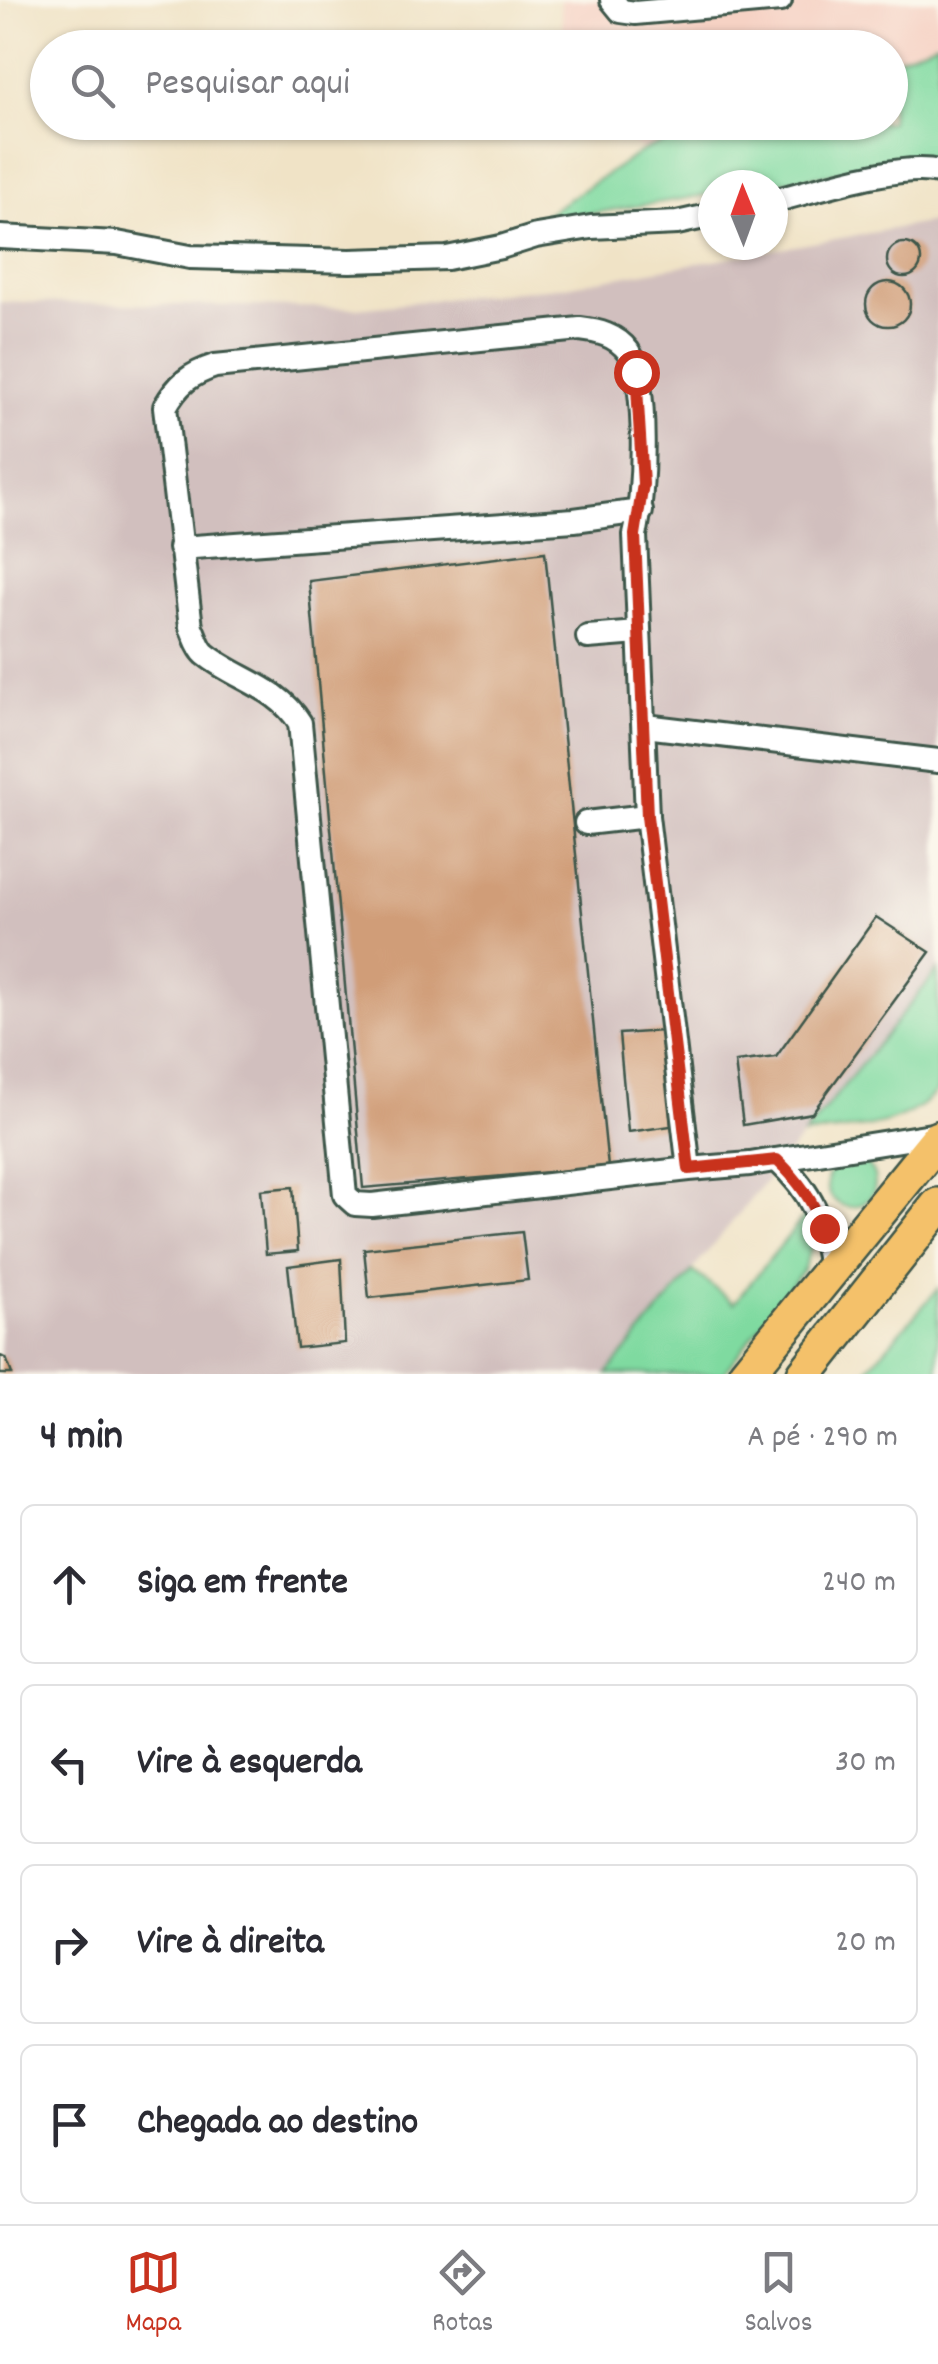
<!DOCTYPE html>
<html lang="pt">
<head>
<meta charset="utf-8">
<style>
  :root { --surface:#fff; --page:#f2f2f3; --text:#2b2b33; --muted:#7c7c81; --line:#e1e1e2; --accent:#c8321e }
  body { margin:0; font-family:Dekko,sans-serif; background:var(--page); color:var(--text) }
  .compass { position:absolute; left:698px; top:170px; width:90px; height:90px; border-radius:50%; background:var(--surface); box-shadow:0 2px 8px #0004; rotate:359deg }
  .stop { position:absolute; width:30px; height:30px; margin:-22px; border:8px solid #c8321e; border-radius:50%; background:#fff }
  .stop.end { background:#c8321e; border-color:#fff; box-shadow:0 2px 10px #0008 }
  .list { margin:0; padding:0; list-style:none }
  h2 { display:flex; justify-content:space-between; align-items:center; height:130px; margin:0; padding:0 40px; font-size:42px }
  h2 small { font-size:32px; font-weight:400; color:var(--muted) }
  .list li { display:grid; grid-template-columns:65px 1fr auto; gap:30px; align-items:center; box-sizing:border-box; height:160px; margin:0 20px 20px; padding:0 20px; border:2px solid var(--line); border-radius:15px }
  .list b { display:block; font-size:38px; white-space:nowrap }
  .list em { font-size:32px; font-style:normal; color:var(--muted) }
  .icon { flex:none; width:55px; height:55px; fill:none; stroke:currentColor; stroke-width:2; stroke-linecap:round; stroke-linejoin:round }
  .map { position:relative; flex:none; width:938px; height:1374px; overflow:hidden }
  .search { position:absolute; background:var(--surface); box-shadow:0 2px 8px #0004; left:30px; right:30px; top:30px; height:110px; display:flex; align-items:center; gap:25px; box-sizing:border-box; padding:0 35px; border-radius:55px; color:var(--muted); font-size:38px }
  .sheet { height:850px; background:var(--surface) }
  nav { display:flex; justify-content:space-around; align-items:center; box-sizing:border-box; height:140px; border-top:2px solid var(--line); background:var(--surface); font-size:28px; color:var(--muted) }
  nav a { display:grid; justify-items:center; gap:5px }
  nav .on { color:var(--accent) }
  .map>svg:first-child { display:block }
  .built { fill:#f6d2c4 }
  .industrial { fill:#d1bfbe }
  .green { fill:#7fdaa0; stroke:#4f8c6a; stroke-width:2.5 }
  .building { fill:#d09d78 }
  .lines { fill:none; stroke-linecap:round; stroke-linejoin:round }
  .minor-casing { stroke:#3e564a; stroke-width:28 }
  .highway-casing { stroke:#3e564a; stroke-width:40 }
  .minor { stroke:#fff; stroke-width:22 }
  .highway { stroke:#f4c16a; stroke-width:35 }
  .route { stroke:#c8321e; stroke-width:12 }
</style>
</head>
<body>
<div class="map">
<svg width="938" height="1374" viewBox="0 0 938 1374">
  <rect width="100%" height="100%" fill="#fbf7ec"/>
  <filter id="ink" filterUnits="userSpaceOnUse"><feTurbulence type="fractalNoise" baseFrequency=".01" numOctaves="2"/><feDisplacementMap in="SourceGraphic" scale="20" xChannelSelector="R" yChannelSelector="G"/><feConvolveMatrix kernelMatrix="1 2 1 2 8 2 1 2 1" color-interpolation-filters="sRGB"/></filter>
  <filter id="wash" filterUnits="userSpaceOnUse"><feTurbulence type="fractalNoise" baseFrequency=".0048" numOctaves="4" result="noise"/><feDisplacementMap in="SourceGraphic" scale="40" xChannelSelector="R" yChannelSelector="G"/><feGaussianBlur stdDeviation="2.25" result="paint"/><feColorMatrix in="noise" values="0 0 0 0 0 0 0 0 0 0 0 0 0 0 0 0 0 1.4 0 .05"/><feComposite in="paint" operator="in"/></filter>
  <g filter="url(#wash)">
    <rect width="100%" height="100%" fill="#f0e3c6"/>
    <g class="built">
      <path d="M560 0H938V43L891 61 890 48 564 47Z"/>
      <path d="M598 123H720L644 150Z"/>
    </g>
    <path class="industrial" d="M938 221V970L608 1374H0V302L357 308 565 286Z"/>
    <g class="green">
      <path d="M938 42V159L934 157 765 185H713V194L532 223 644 150 719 123 890 122 891 60Z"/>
      <path d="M938 970V1090C904 1130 852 1128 804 1135Z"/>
      <circle cx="851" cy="1183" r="24"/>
      <path d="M808 1212 815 1238 803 1270 723 1374H607L693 1271 734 1303Z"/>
      <path d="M938 1289V1374H863Z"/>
    </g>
    <g id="blocks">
      <g class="building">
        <circle cx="904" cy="260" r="17"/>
        <circle cx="888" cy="304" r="22"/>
        <path d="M545 552 608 1167 363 1188 309 581Z"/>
        <path d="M876 917 930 952 812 1113 743 1125 735 1062 776 1057Z"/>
        <path d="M663 1031 671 1126 628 1132 619 1034Z"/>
        <path d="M293 1187 298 1251 266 1254 261 1190Z"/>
        <path d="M522 1232 528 1280 369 1298 364 1249Z"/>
        <path d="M341 1259 345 1343 297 1348 288 1266Z"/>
        <path d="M0 1356 6 1358 12 1374H0Z"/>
      </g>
    </g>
  </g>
  <g filter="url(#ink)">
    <use href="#blocks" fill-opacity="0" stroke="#3e564a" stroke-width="2.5"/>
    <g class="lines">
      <g class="minor-casing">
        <g id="minor">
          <path d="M612 0 621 11 635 13 780 0"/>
          <path d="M773 201C813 191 901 162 938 172"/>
          <path d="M0 237 117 243 190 257 350 261 447 258 501 247 536 236 591 227 677 223 713 215"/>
          <path d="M180 548 574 520 641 511"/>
          <path d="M588 637 638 633"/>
          <path d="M645 726 938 761"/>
          <path d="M586 823 647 816"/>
          <path d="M777 1160C814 1194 822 1220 830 1268"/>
          <path d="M689 1169 372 1205 355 1204 345 1195 300 723C277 686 237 680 205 654 198 648 195 635 191 627L165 407C178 384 190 374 215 366L580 329C598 331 616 335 628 351 649 380 644 500 635 535L647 816 689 1169 750 1164 938 1134"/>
        </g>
      </g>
      <g class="highway-casing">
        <g id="highway">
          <path d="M746 1374 938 1139"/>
          <path d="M805 1374 938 1206"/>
        </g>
      </g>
      <use href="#minor" class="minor"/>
      <use href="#highway" class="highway"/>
    </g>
  </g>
  <g class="lines" filter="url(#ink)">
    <path class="route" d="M636 372 643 484 635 535 647 816 689 1169 777 1160C799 1181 812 1200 824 1228"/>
  </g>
</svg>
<svg class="compass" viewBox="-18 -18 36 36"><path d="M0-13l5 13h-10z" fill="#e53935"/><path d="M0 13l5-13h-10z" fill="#7c7c81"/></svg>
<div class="stop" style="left:636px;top:372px"></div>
<div class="stop end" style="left:824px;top:1228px"></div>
<div class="search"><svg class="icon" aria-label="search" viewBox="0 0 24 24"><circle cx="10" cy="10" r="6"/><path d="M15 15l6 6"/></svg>Pesquisar aqui</div>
</div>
<section class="sheet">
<h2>4 min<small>A pé · 290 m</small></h2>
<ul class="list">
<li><svg class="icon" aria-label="ahead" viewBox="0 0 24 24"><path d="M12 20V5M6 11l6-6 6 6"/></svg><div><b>Siga em frente</b></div><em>240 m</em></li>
<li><svg class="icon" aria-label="left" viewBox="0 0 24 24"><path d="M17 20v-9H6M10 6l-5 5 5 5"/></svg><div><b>Vire à esquerda</b></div><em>30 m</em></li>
<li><svg class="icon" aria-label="right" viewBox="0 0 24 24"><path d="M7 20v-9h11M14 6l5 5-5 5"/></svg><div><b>Vire à direita</b></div><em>20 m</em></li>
<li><svg class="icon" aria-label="arrive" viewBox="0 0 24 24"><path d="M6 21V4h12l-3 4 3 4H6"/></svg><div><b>Chegada ao destino</b></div></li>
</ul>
</section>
<nav>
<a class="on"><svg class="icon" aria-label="map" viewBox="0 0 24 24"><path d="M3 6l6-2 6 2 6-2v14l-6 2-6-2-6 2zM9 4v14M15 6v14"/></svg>Mapa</a>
<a><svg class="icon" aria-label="directions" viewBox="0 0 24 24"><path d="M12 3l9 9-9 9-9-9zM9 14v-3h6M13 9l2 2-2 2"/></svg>Rotas</a>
<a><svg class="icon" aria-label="saved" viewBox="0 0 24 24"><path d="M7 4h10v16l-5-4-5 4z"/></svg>Salvos</a>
</nav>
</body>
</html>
